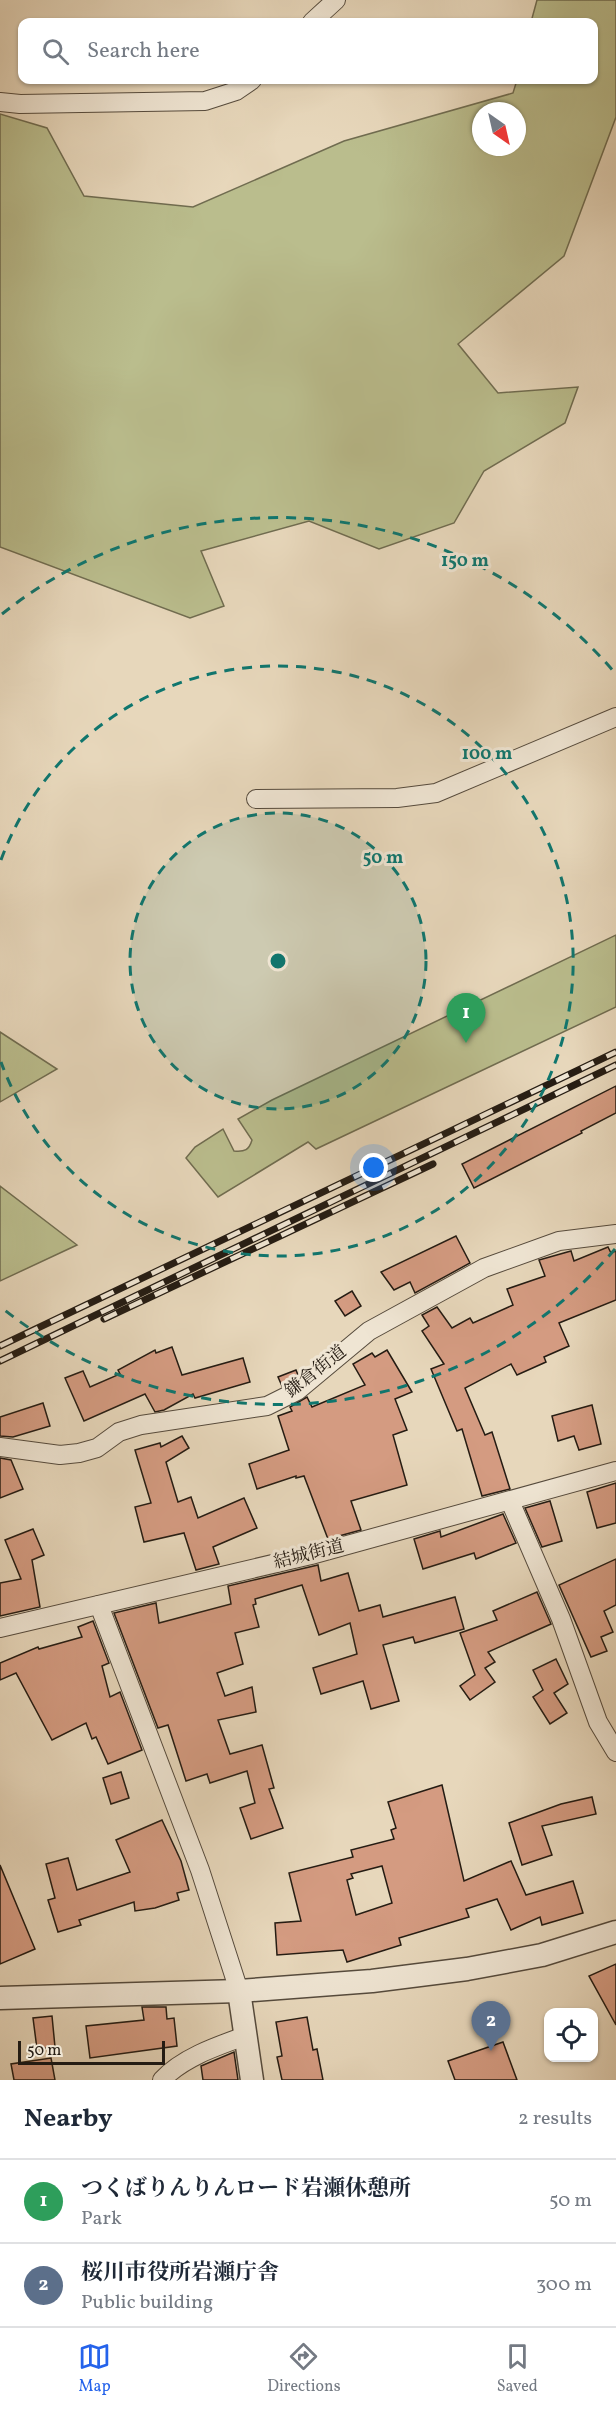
<!DOCTYPE html>
<html lang="en">
<head>
<meta charset="utf-8">
<style>
  :root { --surface:#fff; --page:#f6f6f7; --text:#1f2937; --muted:#747a83; --line:#e0e1e3; --accent:#2563eb }
  body { margin:0; font-family:Vollkorn,"Noto Serif JP",serif; background:var(--page); color:var(--text) }
  .controls { position:absolute; right:18px; bottom:18px; display:grid; overflow:hidden; border-radius:12px; box-shadow:0 2px 4px #0004 }
  .controls button { width:54px; height:54px; display:grid; place-items:center; padding:0; border:0; border-bottom:2px solid var(--line); background:var(--surface); color:var(--text); font:30px sans-serif }
  .compass { position:absolute; left:472px; top:102px; width:54px; height:54px; border-radius:50%; background:var(--surface); box-shadow:0 2px 4px #0004; rotate:146deg }
  .scale { position:absolute; left:18px; bottom:15px; width:147px; box-sizing:border-box; padding-left:6px; border:3px solid #251c13; border-top:0; font-size:16px; line-height:21px; white-space:nowrap; color:#251c13; -webkit-text-stroke:4px #efe5d3; paint-order:stroke }
  .you { position:absolute; left:374px; top:1168px; width:21px; height:21px; margin:-15px; border:4px solid #fff; border-radius:50%; background:#1a73e8; box-shadow:0 0 0 9px #1a73e833 }
  .badge { display:grid; place-items:center; width:39px; height:39px; border-radius:50%; background:var(--accent); color:#fff; font-size:20px; font-weight:700 }
  .pin { position:absolute; translate:-50% -50px; filter:drop-shadow(0 2px 3px #0008) }
  .pin::after { content:''; position:absolute; top:32px; width:21px; height:18px; background:inherit; clip-path:polygon(0 0,100% 0,50% 100%) }
  .list { margin:0; padding:0; list-style:none }
  h2 { display:flex; justify-content:space-between; align-items:center; height:78px; margin:0; padding:0 24px; font-size:26px }
  h2 small { font-size:20px; font-weight:400; color:var(--muted) }
  .list li { display:grid; grid-template-columns:39px 1fr auto; gap:18px; align-items:center; box-sizing:border-box; height:84px; padding:0 24px; border-top:2px solid var(--line) }
  .list b { display:block; font-size:22px; white-space:nowrap }
  .list p { margin:0; font-size:20px; white-space:nowrap; color:var(--muted) }
  .list em { font-size:20px; font-style:normal; color:var(--muted) }
  .icon { flex:none; width:33px; height:33px; fill:none; stroke:currentColor; stroke-width:2; stroke-linecap:round; stroke-linejoin:round }
  .map { position:relative; flex:none; width:616px; height:2080px; overflow:hidden }
  .search { position:absolute; background:var(--surface); box-shadow:0 2px 4px #0004; left:18px; right:18px; top:18px; height:66px; display:flex; align-items:center; gap:15px; box-sizing:border-box; padding:0 21px; border-radius:12px; color:var(--muted); font-size:22px }
  .sheet { height:246px; background:var(--surface) }
  nav { display:flex; justify-content:space-around; align-items:center; box-sizing:border-box; height:84px; border-top:2px solid var(--line); background:var(--surface); font-size:16px; color:var(--muted) }
  nav a { display:grid; justify-items:center; gap:3px }
  nav .on { color:var(--accent) }
  .map>svg:first-child { display:block }
  .green { fill:#babd8d; stroke:#706c50; stroke-width:1.5; fill-rule:evenodd }
  .building { fill:#d49b81; stroke:#251c13; stroke-width:1.5; fill-rule:evenodd }
  .lines { fill:none; stroke-linecap:round; stroke-linejoin:round }
  .minor-casing { stroke:#564b3d; stroke-width:20 }
  .tertiary-casing { stroke:#564b3d; stroke-width:25 }
  .minor { stroke:#efe5d3; stroke-width:18 }
  .tertiary { stroke:#efe5d3; stroke-width:22 }
  .rail-casing { stroke:#251c13; stroke-width:7 }
  .rail { stroke:#efe5d3; stroke-width:4.5; stroke-dasharray:14; stroke-linecap:butt }
  .ring { fill:none; stroke:#0f766e; stroke-width:3; stroke-dasharray:10 8 }
  .labels { text-anchor:middle; dominant-baseline:central; stroke-width:6; stroke-linejoin:round; paint-order:stroke }
  .street-label { font-size:18px; fill:#251c13; stroke:#efe5d3 }
  .centre { fill:#0f766e; stroke:#efe5d3; stroke-width:3 }
  .ring-label { font-size:18px; text-anchor:middle; font-weight:bold; fill:#0f766e; stroke:#efe5d3; stroke-width:6; stroke-linejoin:round; paint-order:stroke }
</style>
</head>
<body>
<div class="map">
<svg width="616" height="2080" viewBox="0 0 616 2080">
  <rect width="100%" height="100%" fill="#e7d7bb"/>
  <filter id="stains"><feTurbulence type="fractalNoise" baseFrequency=".00333" numOctaves="4"/><feColorMatrix values="0 0 0 0 .2 0 0 0 0 .09 0 0 0 0 .02 0 0 0 .5 -.17"/></filter>
  <radialGradient id="worn" r=".72"><stop offset=".6" stop-color="#630" stop-opacity="0"/><stop offset="1" stop-color="#630" stop-opacity=".3"/></radialGradient>
  <g class="green">
    <path d="M537 0H616V117L564 256 458 344 498 393 578 387 565 423 484 471 454 523 379 549 309 521 201 551 224 606 190 618 0 547V114L47 128 84 196 193 207 344 141 513 93 517 80H594V22H531ZM481 111H517V147H481Z"/>
    <path d="M616 935V1007L316 1149 308 1142 218 1197 186 1158 195 1147 223 1129 234 1151C245 1152 249 1150 252 1140L238 1119 272 1100Z"/>
    <path d="M0 1032 57 1069 0 1102Z"/>
    <path d="M0 1186 77 1245 0 1281Z"/>
  </g>
  <g class="building">
    <path d="M616 1086V1113L581 1131 582 1133 474 1188 462 1164Z"/>
    <path d="M456 1236 470 1263 415 1293 410 1282 394 1290 381 1272Z"/>
    <path d="M608 1247 611 1253 616 1251V1300L559 1323 569 1346 544 1357 546 1362 517 1375 511 1364 465 1388 485 1435 492 1432 510 1489 482 1496 462 1429 457 1431 431 1369 444 1364 422 1331 429 1326 422 1315 437 1307 452 1328 470 1318 473 1323 513 1305 507 1289 545 1276 539 1260 571 1251 574 1261Z"/>
    <path d="M352 1291 361 1306 345 1316 335 1301Z"/>
    <path d="M172 1347 182 1375 243 1358 250 1382 195 1398 193 1394 164 1410 155 1412 145 1394 84 1421 65 1378 83 1371 90 1387 120 1374 118 1370 155 1350 156 1353Z"/>
    <path d="M387 1350 412 1392 395 1399 407 1430 393 1435 407 1485 351 1501 361 1530 328 1539 304 1476 296 1478V1476L257 1489 249 1464 289 1450 278 1416 292 1411 290 1407 307 1397 312 1407 365 1385 353 1364 372 1353 375 1357Z"/>
    <path d="M296 1370 298 1375 282 1386 278 1377Z"/>
    <path d="M43 1403 50 1426 13 1437 0 1436V1417Z"/>
    <path d="M592 1405 601 1444 579 1450 574 1436 558 1441 552 1416Z"/>
    <path d="M182 1436 189 1448 166 1462 178 1502 191 1497 198 1518 244 1498 257 1528 213 1547 219 1564 196 1570 184 1533 144 1542 135 1507 151 1503 135 1450 160 1443 161 1447Z"/>
    <path d="M0 1458 11 1460 23 1489 0 1498Z"/>
    <path d="M616 1483V1523L597 1528 587 1492Z"/>
    <path d="M550 1501 562 1541 542 1547 525 1508Z"/>
    <path d="M503 1514 516 1543 476 1559 474 1553 423 1569 414 1539 440 1531 441 1537Z"/>
    <path d="M33 1529 44 1555 32 1560 40 1607 0 1616V1583L21 1579 5 1540Z"/>
    <path d="M616 1559V1605L604 1611 613 1632 601 1637 607 1651 591 1657 559 1585Z"/>
    <path d="M318 1565 321 1581 348 1573 359 1611 380 1605 383 1617 455 1597 464 1629 415 1643 413 1637 383 1645 399 1701 371 1709 363 1681 321 1694 313 1668 357 1654 350 1623 319 1635 302 1585 255 1599 256 1604 253 1605 259 1627 235 1633 243 1664 217 1673 225 1696 252 1687 256 1712 218 1720 230 1754 262 1745 274 1788 269 1789 283 1828 251 1839 240 1808 255 1803 247 1771 210 1783 207 1774 186 1781 168 1725 158 1728 114 1613 156 1603 159 1623 231 1604 228 1586Z"/>
    <path d="M537 1592 551 1624 488 1652 495 1662 485 1668 495 1682 470 1700 460 1686 475 1675 460 1633 497 1620 493 1611Z"/>
    <path d="M93 1621 109 1663 102 1666 110 1697 120 1692 142 1750 108 1764 96 1737 92 1739 86 1723 52 1740 16 1673 0 1680V1663L38 1647 39 1649 82 1637 78 1627Z"/>
    <path d="M556 1659 568 1684 554 1693 567 1713 550 1724 533 1697 543 1690 533 1670Z"/>
    <path d="M121 1772 129 1798 111 1804 103 1778Z"/>
    <path d="M442 1785 464 1881 511 1861 526 1895 573 1881 583 1913 542 1925 540 1917 511 1930 497 1899 466 1909 469 1917 399 1938 401 1945 347 1962 343 1950 277 1955 275 1923 301 1921 289 1873 353 1857 351 1850 394 1839 391 1830 396 1828 388 1802ZM382 1866 392 1903 356 1915 347 1880 353 1878 351 1874Z"/>
    <path d="M592 1797 596 1814 542 1826 552 1855 522 1865 509 1823 561 1804Z"/>
    <path d="M162 1820 181 1861 189 1890 177 1893 179 1900 155 1908 135 1911 134 1902 79 1920 81 1925 58 1932 48 1900 55 1898 46 1864 68 1858 77 1890 130 1872 116 1840Z"/>
    <path d="M0 1865 35 1949 0 1964Z"/>
    <path d="M616 1964V2025L589 1976Z"/>
    <path d="M142 2007H166L167 2019 174 2018 177 2046 90 2058 86 2026 144 2020Z"/>
    <path d="M52 2016 55 2047 37 2049 33 2018Z"/>
    <path d="M307 2017 313 2050 317 2049 323 2080H282L277 2057 282 2056 276 2022Z"/>
    <path d="M503 2042 517 2080H455L448 2061Z"/>
    <path d="M234 2052 238 2080H203L201 2066Z"/>
    <path d="M51 2058 55 2080H14L11 2064Z"/>
  </g>
  <g class="lines">
    <g class="minor-casing">
      <g id="minor">
        <path d="M312 22 336 0"/>
        <path d="M0 102 20 104 205 101 236 91 252 80"/>
        <path d="M256 799 397 798 436 793 616 717"/>
        <path d="M0 1447 60 1455 79 1453 97 1448 119 1432 141 1425 267 1406 297 1391 369 1331 484 1268 559 1241 616 1234"/>
        <path d="M510 1501 561 1619 598 1722 616 1752"/>
        <path d="M99 1605 200 1870 239 1991"/>
        <path d="M0 1628 311 1555 616 1471"/>
        <path d="M162 2080C182 2058 217 2046 245 2036"/>
      </g>
    </g>
    <g class="tertiary-casing">
      <g id="tertiary">
        <path d="M239 1991 252 2080"/>
        <path d="M0 1998 239 1991 372 1981 467 1969 542 1955 616 1932"/>
      </g>
    </g>
    <use href="#minor" class="minor"/>
    <use href="#tertiary" class="tertiary"/>
    <g class="rail-casing">
      <g id="rail">
        <path d="M104 1319 433 1164"/>
        <path d="M0 1346 616 1052"/>
        <path d="M0 1361 616 1065"/>
      </g>
    </g>
    <use href="#rail" class="rail"/>
  </g>
  <circle cx="278" cy="961" r="148" fill="#0f766e" fill-opacity=".12"/>
  <g class="ring">
    <circle cx="278" cy="961" r="148"/>
    <path d="M1 860A295 295 0 1 1 1 1062"/>
    <path d="M615 1249A443 443 0 0 1 2 1308M2 614A443 443 0 0 1 615 673"/>
  </g>
  <g class="labels">
    <g class="street-label">
      <text transform="translate(316 1372) rotate(-38)">鎌倉街道</text>
      <text transform="translate(309 1555) rotate(-14)">結城街道</text>
    </g>
  </g>
  <circle cx="278" cy="961" r="9" class="centre"/>
  <g class="ring-label">
    <text x="465" y="566">150 m</text>
    <text x="487" y="759">100 m</text>
    <text x="383" y="863">50 m</text>
  </g>
  <rect width="100%" height="100%" filter="url(#stains)"/>
  <rect width="100%" height="100%" fill="url(#worn)"/>
</svg>
<div class="controls">
<button><svg class="icon" aria-label="locate" viewBox="0 0 24 24"><circle cx="12" cy="12" r="6"/><path d="M12 2v4M12 18v4M2 12h4M18 12h4"/></svg></button>
</div>
<svg class="compass" viewBox="-18 -18 36 36"><path d="M0-13l5 13h-10z" fill="#e53935"/><path d="M0 13l5-13h-10z" fill="#747a83"/></svg>
<div class="scale">50 m</div>
<div class="you"></div>
<div class="pin badge" style="left:466px;top:1043px;background:#2e9e5b">1</div>
<div class="pin badge" style="left:491px;top:2051px;background:#5c6f8a">2</div>
<div class="search"><svg class="icon" aria-label="search" viewBox="0 0 24 24"><circle cx="10" cy="10" r="6"/><path d="M15 15l6 6"/></svg>Search here</div>
</div>
<section class="sheet">
<h2>Nearby<small>2 results</small></h2>
<ul class="list">
<li><span class="badge" style="background:#2e9e5b">1</span><div><b>つくばりんりんロード岩瀬休憩所</b><p>Park</p></div><em>50 m</em></li>
<li><span class="badge" style="background:#5c6f8a">2</span><div><b>桜川市役所岩瀬庁舎</b><p>Public building</p></div><em>300 m</em></li>
</ul>
</section>
<nav>
<a class="on"><svg class="icon" aria-label="map" viewBox="0 0 24 24"><path d="M3 6l6-2 6 2 6-2v14l-6 2-6-2-6 2zM9 4v14M15 6v14"/></svg>Map</a>
<a><svg class="icon" aria-label="directions" viewBox="0 0 24 24"><path d="M12 3l9 9-9 9-9-9zM9 14v-3h6M13 9l2 2-2 2"/></svg>Directions</a>
<a><svg class="icon" aria-label="saved" viewBox="0 0 24 24"><path d="M7 4h10v16l-5-4-5 4z"/></svg>Saved</a>
</nav>
</body>
</html>
